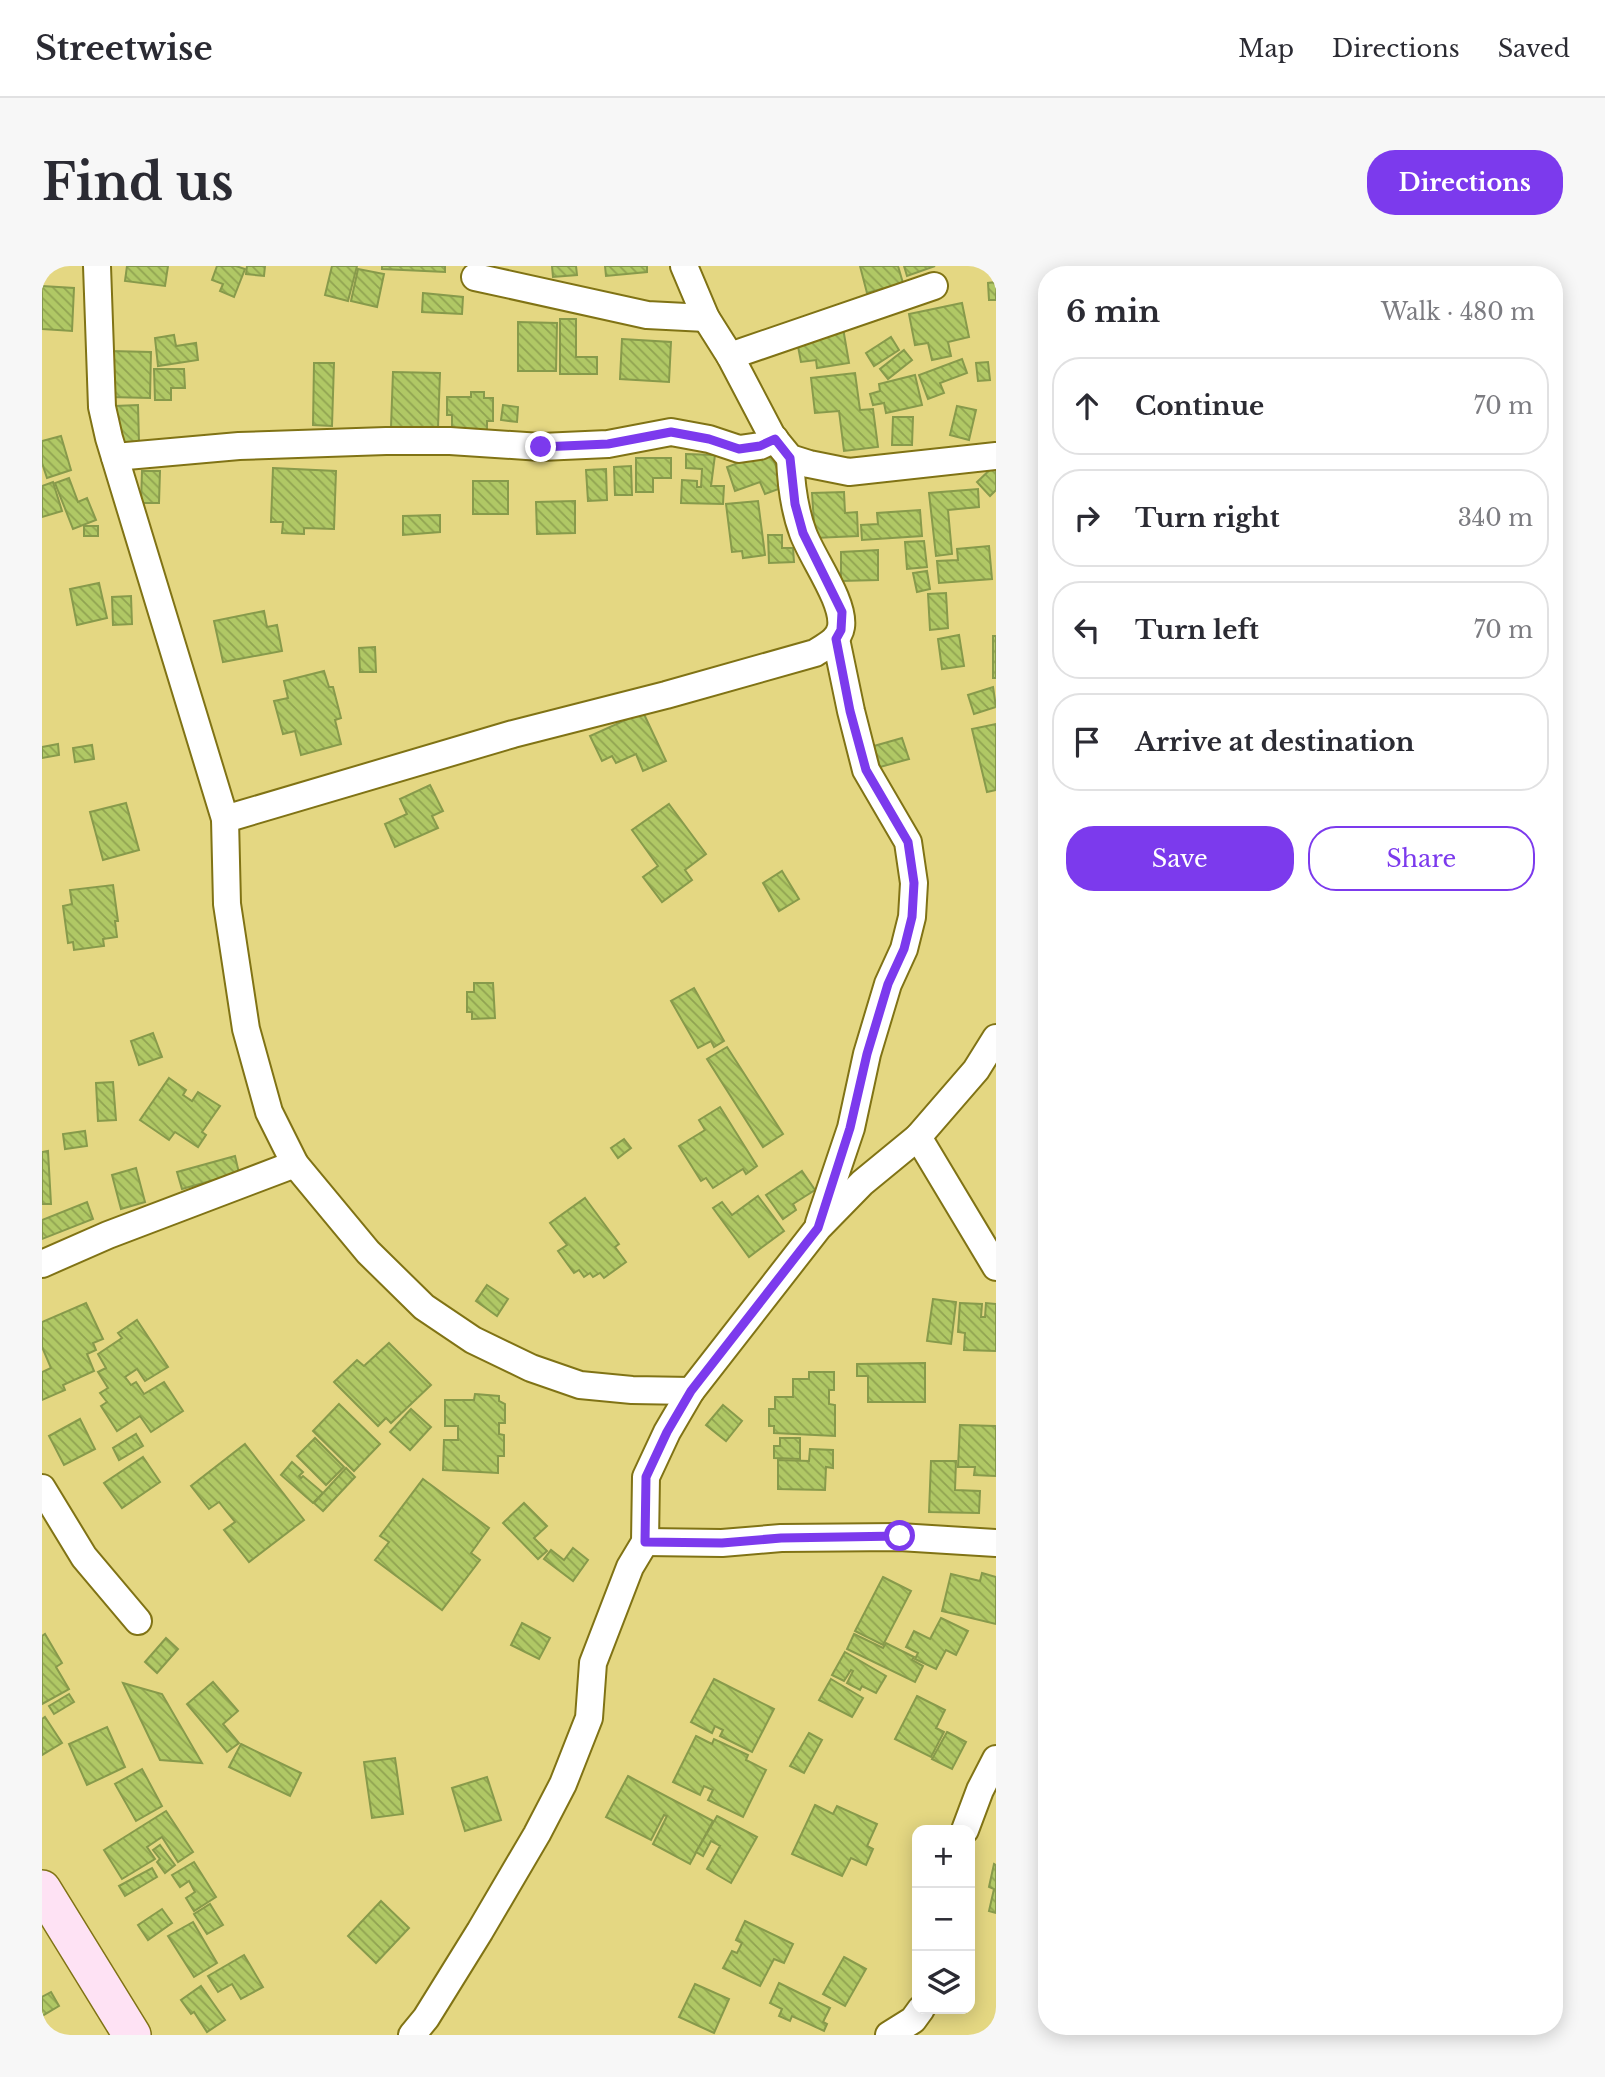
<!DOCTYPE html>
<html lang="en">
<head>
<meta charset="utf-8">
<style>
  :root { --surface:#fff; --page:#f7f7f7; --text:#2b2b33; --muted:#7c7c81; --line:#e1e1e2; --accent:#7c3aed }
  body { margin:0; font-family:"Libre Baskerville",serif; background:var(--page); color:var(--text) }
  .controls { position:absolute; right:21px; bottom:21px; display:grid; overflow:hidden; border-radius:14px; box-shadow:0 4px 18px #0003 }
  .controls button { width:63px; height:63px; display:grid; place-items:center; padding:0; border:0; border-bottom:2px solid var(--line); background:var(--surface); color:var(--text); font:35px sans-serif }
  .stop { position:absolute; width:21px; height:21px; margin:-16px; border:5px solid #7c3aed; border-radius:50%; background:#fff }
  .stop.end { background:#7c3aed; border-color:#fff; box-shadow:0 2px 7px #0008 }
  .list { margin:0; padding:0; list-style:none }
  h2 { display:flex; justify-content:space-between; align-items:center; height:91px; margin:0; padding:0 28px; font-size:30px }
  h2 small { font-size:23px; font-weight:400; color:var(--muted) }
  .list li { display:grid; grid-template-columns:46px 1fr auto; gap:21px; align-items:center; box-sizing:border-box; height:98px; margin:0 14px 14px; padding:0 14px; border:2px solid var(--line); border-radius:28px }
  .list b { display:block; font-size:26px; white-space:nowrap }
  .list em { font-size:23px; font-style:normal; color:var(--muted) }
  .actions { display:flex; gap:14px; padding:21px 28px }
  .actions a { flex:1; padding:16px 0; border:2px solid var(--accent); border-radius:28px; text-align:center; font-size:24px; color:var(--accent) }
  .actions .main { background:var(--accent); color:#fff }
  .icon { flex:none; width:38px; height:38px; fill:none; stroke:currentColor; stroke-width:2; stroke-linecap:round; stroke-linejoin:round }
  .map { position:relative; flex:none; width:954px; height:1769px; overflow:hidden; border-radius:28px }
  header { display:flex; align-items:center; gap:42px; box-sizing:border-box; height:98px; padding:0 35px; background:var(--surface); border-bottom:2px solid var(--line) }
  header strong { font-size:33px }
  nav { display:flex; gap:38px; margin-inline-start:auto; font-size:24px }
  .intro { display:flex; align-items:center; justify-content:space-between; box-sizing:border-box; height:168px; padding:0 42px }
  h1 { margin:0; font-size:49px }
  .button { padding:18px 32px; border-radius:28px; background:var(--accent); color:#fff; font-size:24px; font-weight:700 }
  main { display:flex; gap:42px; padding:0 42px }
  aside { flex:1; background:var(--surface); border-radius:28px; box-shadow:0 4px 18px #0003 }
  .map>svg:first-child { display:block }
  .building { fill:url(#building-back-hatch); stroke:#879a4b; stroke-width:2 }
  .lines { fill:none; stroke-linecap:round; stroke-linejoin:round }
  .street-casing { stroke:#807315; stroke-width:30 }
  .secondary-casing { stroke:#807315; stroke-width:40 }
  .street { stroke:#fff; stroke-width:26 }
  .secondary { stroke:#fee2f4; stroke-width:37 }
  .route { stroke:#7c3aed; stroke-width:9 }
</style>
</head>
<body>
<header>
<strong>Streetwise</strong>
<nav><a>Map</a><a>Directions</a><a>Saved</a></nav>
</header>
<div class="intro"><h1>Find us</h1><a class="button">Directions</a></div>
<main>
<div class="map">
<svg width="954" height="1769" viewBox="0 0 954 1769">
  <defs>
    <pattern id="building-back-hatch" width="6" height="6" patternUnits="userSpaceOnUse" patternTransform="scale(1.75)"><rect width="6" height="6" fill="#b0c865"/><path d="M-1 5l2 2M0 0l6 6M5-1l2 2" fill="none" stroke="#90a351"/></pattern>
  </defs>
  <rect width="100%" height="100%" fill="#e4d782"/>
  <g class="building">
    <path d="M85 0H126L123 20 83 15Z"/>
    <path d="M175 0H194L203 3 192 31 178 25 181 18 170 14Z"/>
    <path d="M205 0H223L222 10 204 8Z"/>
    <path d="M290 0H315L306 35 283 29Z"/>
    <path d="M340 0H403V6L340 3Z"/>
    <path d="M510 0H534L535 9 511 11Z"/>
    <path d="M563 0H605V6L564 10Z"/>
    <path d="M818 0H856L861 17 825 27Z"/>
    <path d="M862 0H893L865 10Z"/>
    <path d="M316 3 342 8 335 41 309 35Z"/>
    <path d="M954 16V34H947L946 17Z"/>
    <path d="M0 20 32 22 30 65 0 63Z"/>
    <path d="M381 27 421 31 420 48 380 46Z"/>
    <path d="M920 37 927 71 906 76 909 90 890 94 886 77 873 79 867 48Z"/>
    <path d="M518 53H534V91H555V108H518Z"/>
    <path d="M476 56 515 57 514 105H476Z"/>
    <path d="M801 62 807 97 775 102 774 94 759 96 754 70Z"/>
    <path d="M132 69 134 80 154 77 156 94 116 100 113 72Z"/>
    <path d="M849 71 857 84 832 100 824 87Z"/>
    <path d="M580 73 629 76 627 116 578 113Z"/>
    <path d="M862 84 870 94 846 113 838 103Z"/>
    <path d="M68 85 109 86 108 132 67 131Z"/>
    <path d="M920 93 925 107 898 117 902 127 886 133 877 109Z"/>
    <path d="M946 96 948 114 936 115 934 97Z"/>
    <path d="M272 97H292L290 160 271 159Z"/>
    <path d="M112 103H142L143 122H129V134H113Z"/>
    <path d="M351 106 398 107 396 162 349 161Z"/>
    <path d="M813 107 818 144 831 143 836 181 802 185 797 145 773 147 769 112Z"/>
    <path d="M873 109 880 139 844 147 842 137 831 139 828 128 838 125 837 118Z"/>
    <path d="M429 126H442V132H451V155H445V166H410V149H405V131H429Z"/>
    <path d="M96 139 97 176 73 177V140Z"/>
    <path d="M461 139 476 141 475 156 459 154Z"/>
    <path d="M915 140 934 144 927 174 908 169Z"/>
    <path d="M851 151H871L870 179H850Z"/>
    <path d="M19 170 29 204 5 212 0 197V175Z"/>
    <path d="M728 185 742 221 723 228 718 216 693 225 685 201Z"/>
    <path d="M644 188 673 189 669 220H682L681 238 639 237 640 214 655 215V221H659L660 203 644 202Z"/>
    <path d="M594 192H629V212H611V226H594Z"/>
    <path d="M954 198V224L948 230 935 216Z"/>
    <path d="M589 200 590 229H573L572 201Z"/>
    <path d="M231 202 294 205 292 263 262 262V268L240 267 241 256H229Z"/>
    <path d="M564 203 565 234 546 235 544 204Z"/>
    <path d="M100 205H118L117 237H99Z"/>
    <path d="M27 212 36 236 45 232 54 254 31 263 13 217Z"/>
    <rect x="431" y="215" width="35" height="33"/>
    <path d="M11 216 20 245 0 251V220Z"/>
    <path d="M936 223 937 241 906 244 910 288 894 290 887 227Z"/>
    <path d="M802 226 803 247 815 246 816 270 773 272 770 227Z"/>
    <path d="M533 235V267L495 268 494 236Z"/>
    <path d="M716 235 723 289 701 292 700 285 690 286 684 238Z"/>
    <path d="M878 244 880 270 820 274 819 259 836 258 835 247Z"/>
    <path d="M398 249V266L361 269V250Z"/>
    <rect x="42" y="260" width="14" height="10"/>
    <path d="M726 269H740V282H751L752 296 727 297Z"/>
    <path d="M882 275 885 301 865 303 863 276Z"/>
    <path d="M947 280 950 313 897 317 895 295 916 294 915 283Z"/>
    <path d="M836 284V314L799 315V286Z"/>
    <path d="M885 305 888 323 875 326 871 307Z"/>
    <path d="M57 317 65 352 35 359 28 323Z"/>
    <path d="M904 327 906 362 888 364 886 328Z"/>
    <path d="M89 330 90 358 71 359 70 331Z"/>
    <path d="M222 345 225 361 235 359 240 385 181 396 172 355Z"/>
    <path d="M917 369 922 400 900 403 896 373Z"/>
    <rect x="951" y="370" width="3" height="42"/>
    <path d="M333 381 334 406H318L317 382Z"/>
    <path d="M282 405 287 421H291L299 452 293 454 299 478 259 489 253 465 241 468 232 435 246 432 242 415Z"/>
    <path d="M951 421 954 441 932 448 926 429Z"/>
    <path d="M601 446 624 495 601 505 594 488 574 497 570 490 560 495 548 470Z"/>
    <path d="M954 458V524L945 526 930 463Z"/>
    <path d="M860 472 867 493 838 501 832 480Z"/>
    <path d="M16 478 17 489 0 492V481Z"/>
    <path d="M50 479 52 493 33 496 31 482Z"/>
    <path d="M388 519 401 545 390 550 396 562 353 581 343 558 365 548 358 533Z"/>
    <path d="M84 537 97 584 61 594 48 546Z"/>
    <path d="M627 538 664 588 643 604 650 614 620 636 601 611 616 600 590 564Z"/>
    <path d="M740 605 757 633 737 645 721 617Z"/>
    <path d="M71 619 76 655H73L75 671 61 673 62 680 32 684 31 676 26 677 21 640 30 638 28 624Z"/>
    <path d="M432 717H451L453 752 430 753V746H425V726H432Z"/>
    <path d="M652 722 682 775 672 781 669 775 656 782 629 735Z"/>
    <path d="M111 767 120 791 97 799 89 775Z"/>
    <path d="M685 781 741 868 721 881 665 793Z"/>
    <path d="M127 812 144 824 141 829 150 835 156 826 178 840 160 866 164 869 156 881 133 866 127 874 98 854Z"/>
    <path d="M71 816 74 854 56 855 54 817Z"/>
    <path d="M678 841 715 900 704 908 701 903 671 922 664 912 659 915 637 880 663 864 657 854Z"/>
    <path d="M43 865 45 880 23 883 21 868Z"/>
    <path d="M582 873 589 882 576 892 569 882Z"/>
    <path d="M6 885 9 938H0V886Z"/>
    <path d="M193 890 197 907 140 923 135 906Z"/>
    <path d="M94 902 103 936 79 943 70 909Z"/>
    <path d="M760 905 773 924 751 938 754 944 741 953 724 929Z"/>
    <path d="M716 930 742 965 707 991 671 942 680 936 690 949Z"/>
    <path d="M543 932 577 978 573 981 584 996 562 1012 558 1007 551 1011 548 1007 542 1011 537 1004 532 1007 516 985 525 979 508 957Z"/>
    <path d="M45 936 51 953 0 973V954Z"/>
    <path d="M445 1019 466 1033 455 1050 434 1035Z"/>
    <path d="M891 1033 914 1036 909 1078 885 1075Z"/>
    <path d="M44 1037 61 1073 51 1077 54 1084 45 1088 52 1105 21 1119 23 1124 0 1134V1106L9 1102 0 1081V1056Z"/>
    <path d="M918 1037 940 1038 939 1051H943L944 1037 954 1038V1085L922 1084 923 1067 916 1066Z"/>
    <path d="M95 1054 126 1101 103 1115 95 1103 83 1111 89 1119 94 1116 102 1128 122 1116 141 1145 109 1166 98 1150 75 1165 59 1140 65 1136 58 1127 66 1122 56 1106 64 1102 56 1088 80 1072 76 1067Z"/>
    <path d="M347 1077 389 1119 349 1157 344 1152 336 1160 292 1116 315 1094 322 1100Z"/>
    <path d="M883 1097V1136H826V1110H815V1098Z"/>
    <path d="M767 1106H792V1124H787V1138L793 1139V1170L732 1167V1160H727V1143H733V1131H751V1113H767Z"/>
    <path d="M433 1128 457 1130V1135L463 1138V1157H457V1168L462 1169V1190H456V1207L401 1204 402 1174H416V1160H403V1134H432Z"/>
    <path d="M297 1138 338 1178 312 1205 271 1165Z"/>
    <path d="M681 1139 700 1155 684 1175 664 1159Z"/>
    <path d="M369 1143 389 1161 368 1184 348 1166Z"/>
    <path d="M38 1153 53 1183 22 1199 7 1170Z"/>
    <path d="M918 1159 954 1160V1210L932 1209 933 1201H916Z"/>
    <path d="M94 1168 101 1180 77 1194 71 1182Z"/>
    <path d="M273 1172 302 1201 284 1219 255 1190Z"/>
    <path d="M738 1172H758V1193L732 1192V1180H738Z"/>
    <path d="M203 1178 262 1254 207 1296 182 1264 193 1256 177 1236 167 1243 149 1220Z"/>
    <path d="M768 1183 791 1184V1202L784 1201 783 1224 736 1223V1194L767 1195Z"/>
    <path d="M101 1191 118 1216 80 1242 62 1217Z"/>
    <path d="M889 1195H914L913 1224 938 1225 937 1247 887 1246Z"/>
    <path d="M250 1196 261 1206 257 1210 259 1212 261 1210 281 1227 271 1237 239 1209Z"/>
    <path d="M304 1202 313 1211 281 1245 272 1237Z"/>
    <path d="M381 1213 447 1262 429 1287 438 1294 400 1344 333 1294 347 1276 338 1270Z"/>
    <path d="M482 1237 505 1260 492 1272 505 1285 496 1293 461 1257Z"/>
    <path d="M531 1282 546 1294 531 1315 502 1293 509 1284 522 1294Z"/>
    <path d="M940 1307 954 1311V1358L900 1345 909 1308 938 1315Z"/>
    <path d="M841 1311 869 1325 841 1379 813 1365Z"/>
    <path d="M899 1352 926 1365 914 1389 904 1384 894 1403 873 1393 876 1387 864 1381 872 1365 888 1373Z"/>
    <path d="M480 1357 508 1372 497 1393 469 1379Z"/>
    <path d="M3 1368 20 1397 14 1401 27 1423 0 1438V1370Z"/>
    <path d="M812 1368 841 1382 844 1377 872 1391 870 1394 881 1400 873 1416 805 1383Z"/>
    <path d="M124 1372 136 1383 115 1407 103 1396Z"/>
    <path d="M803 1386 844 1410 834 1427 820 1420 818 1424 805 1417 811 1405 809 1404 802 1415 790 1409Z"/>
    <path d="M672 1413 732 1443 710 1486 678 1470 681 1464 673 1460 670 1467 649 1456Z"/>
    <path d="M789 1413 821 1432 810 1451 777 1434Z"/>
    <path d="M171 1416 196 1445 181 1458 197 1477 185 1486 145 1438Z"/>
    <path d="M81 1417 120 1428 160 1497 118 1494Z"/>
    <path d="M27 1428 32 1436 12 1448 7 1440Z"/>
    <path d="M875 1430 903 1444 894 1462 902 1466 889 1491 853 1473Z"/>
    <path d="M3 1451 20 1477 0 1489V1453Z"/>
    <path d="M65 1461 83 1501 45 1519 27 1478Z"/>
    <path d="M905 1466 924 1476 910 1503 890 1493Z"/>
    <path d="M767 1467 780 1474 762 1507 748 1500Z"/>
    <path d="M654 1470 670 1478 672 1473 706 1489 704 1494 724 1504 701 1551 666 1534 671 1524 662 1520 658 1529 631 1516Z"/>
    <path d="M199 1478 259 1507 248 1530 187 1501Z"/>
    <path d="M353 1492 361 1548 330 1552 322 1496Z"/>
    <path d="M100 1503 120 1540 94 1555 73 1518Z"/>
    <path d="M586 1510 671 1555 648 1598 611 1578 625 1550 622 1549 609 1574 564 1551Z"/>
    <path d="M445 1511 459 1554 423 1565 410 1522Z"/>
    <path d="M773 1539 791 1548 795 1540 835 1558 825 1580 831 1583 824 1599 809 1592 800 1610 750 1588Z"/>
    <path d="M124 1545 151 1586 136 1596 120 1571 105 1581 113 1593 80 1613 62 1584Z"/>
    <path d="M675 1550 715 1571 689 1617 665 1603 678 1580 669 1575 661 1590 654 1586Z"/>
    <path d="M118 1579 133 1599 123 1607 115 1596 118 1593 111 1584Z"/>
    <path d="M152 1596 174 1631 152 1645 144 1632 153 1626 147 1615 138 1621 130 1609Z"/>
    <path d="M952 1598 954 1599V1647L947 1645 952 1623 947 1621Z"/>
    <path d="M110 1602 115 1611 83 1630 77 1620Z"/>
    <path d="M339 1635 367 1662 334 1697 306 1670Z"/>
    <path d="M168 1638 181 1659 165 1668 152 1648Z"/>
    <path d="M120 1643 130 1657 106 1674 96 1659Z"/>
    <path d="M703 1655 751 1678 742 1697 732 1693 718 1720 681 1702 690 1685 695 1687 700 1677 694 1674Z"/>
    <path d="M151 1656 175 1697 152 1711 126 1670Z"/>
    <path d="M202 1689 221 1721 199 1733 190 1718 176 1726 166 1710Z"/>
    <path d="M802 1691 824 1703 803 1740 781 1728Z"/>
    <path d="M737 1717 788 1742 781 1756 785 1758 782 1765 750 1750 748 1755 737 1750 740 1743 728 1737Z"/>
    <path d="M653 1718 687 1733 672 1767 637 1751Z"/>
    <path d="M159 1720 183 1754 165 1766 152 1746 149 1748 139 1734Z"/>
    <path d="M9 1726 17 1740 0 1750V1731Z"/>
  </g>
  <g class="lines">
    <g class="street-casing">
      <g id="street">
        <path d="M55 0 60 141 67 172 183 553 185 638 204 763 227 846 253 898 326 986 382 1041 431 1074 489 1102 538 1119 590 1124 649 1125"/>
        <path d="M642 0 664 52 688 90 730 170 748 192 767 198 807 206 954 190"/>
        <path d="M433 11 605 49 664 52"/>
        <path d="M688 90 892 20"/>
        <path d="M73 191 197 180 344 175H408L499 181 566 178 629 166 667 173 697 183 718 180 733 173"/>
        <path d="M183 553 471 468 624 429 773 387C784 380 797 374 799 361 803 336 770 292 761 267 752 243 749 217 748 192"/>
        <path d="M876 871 954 1001"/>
        <path d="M777 957 809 862 825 788 846 718 862 683 870 651 872 617 866 576 824 504 809 445 794 373"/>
        <path d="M0 998 66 969 253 898"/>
        <path d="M0 1222 42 1291 96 1355"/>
        <path d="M603 1276 680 1277 739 1272 857 1271 954 1277"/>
        <path d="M923 1564 938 1524 954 1493"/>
        <path d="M370 1769 384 1752 438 1665 495 1568 521 1518 547 1452 551 1397 588 1301 603 1276 604 1211 625 1166 649 1125 776 962 820 917 876 871 934 804 954 772"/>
        <path d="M847 1769 871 1754 879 1743"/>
      </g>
    </g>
    <g class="secondary-casing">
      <path id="secondary" d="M0 1623 90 1769"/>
    </g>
    <use href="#street" class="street"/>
    <use href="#secondary" class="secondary"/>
  </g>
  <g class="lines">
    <path class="route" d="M499 181 566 178 629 166 667 173 697 183 718 180 733 173 748 192 753 238 761 267 800 346 799 364 794 373 808 445 824 504 866 576 872 617 870 651 862 683 846 718 825 788 808 862 776 962 649 1125 625 1166 604 1211 603 1276 680 1277 739 1272 858 1270"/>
  </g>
</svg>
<div class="controls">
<button>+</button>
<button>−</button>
<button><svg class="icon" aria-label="layers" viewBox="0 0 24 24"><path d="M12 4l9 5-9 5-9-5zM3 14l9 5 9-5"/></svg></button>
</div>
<div class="stop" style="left:858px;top:1270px"></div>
<div class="stop end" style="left:499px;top:181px"></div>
</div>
<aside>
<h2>6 min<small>Walk · 480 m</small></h2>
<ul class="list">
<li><svg class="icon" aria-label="ahead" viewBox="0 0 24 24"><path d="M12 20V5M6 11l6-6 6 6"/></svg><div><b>Continue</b></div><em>70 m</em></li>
<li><svg class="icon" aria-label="right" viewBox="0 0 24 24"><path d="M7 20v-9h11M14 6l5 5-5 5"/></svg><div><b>Turn right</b></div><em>340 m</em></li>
<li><svg class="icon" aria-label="left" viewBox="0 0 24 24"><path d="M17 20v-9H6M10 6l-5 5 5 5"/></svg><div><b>Turn left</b></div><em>70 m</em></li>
<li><svg class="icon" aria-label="arrive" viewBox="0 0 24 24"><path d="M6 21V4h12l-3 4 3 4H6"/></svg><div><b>Arrive at destination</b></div></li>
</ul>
<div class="actions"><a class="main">Save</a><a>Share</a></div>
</aside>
</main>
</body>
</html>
